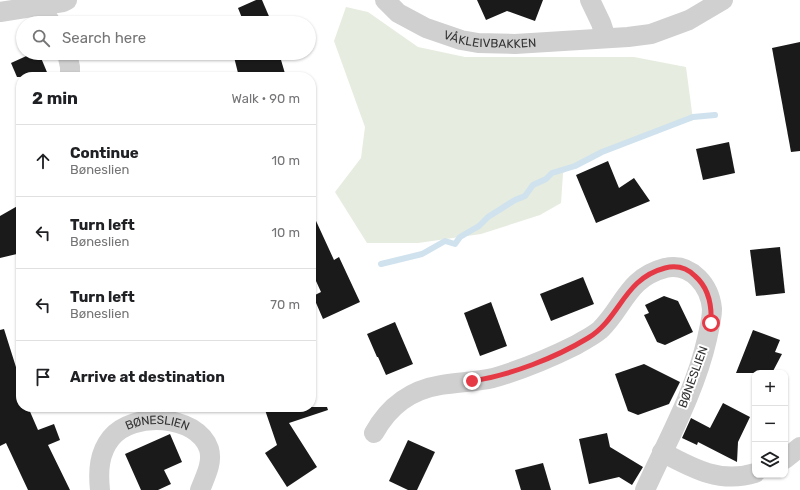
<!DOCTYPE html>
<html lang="en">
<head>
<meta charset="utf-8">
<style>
  :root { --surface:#fff; --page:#f6f6f6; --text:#202124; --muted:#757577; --line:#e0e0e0 }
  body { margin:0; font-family:Rubik,sans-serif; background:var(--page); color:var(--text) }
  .controls { position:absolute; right:12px; bottom:12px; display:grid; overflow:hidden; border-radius:8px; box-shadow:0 1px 3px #0004 }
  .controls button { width:36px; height:36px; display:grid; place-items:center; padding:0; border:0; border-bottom:1px solid var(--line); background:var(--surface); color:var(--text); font:20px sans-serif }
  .stop { position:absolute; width:12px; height:12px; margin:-9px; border:3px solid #e63946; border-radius:50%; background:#fff }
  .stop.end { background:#e63946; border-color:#fff; box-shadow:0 1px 4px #0008 }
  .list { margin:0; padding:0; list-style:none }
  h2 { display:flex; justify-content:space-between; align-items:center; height:52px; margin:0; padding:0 16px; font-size:17px }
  h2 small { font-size:13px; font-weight:400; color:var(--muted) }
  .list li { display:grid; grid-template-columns:26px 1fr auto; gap:12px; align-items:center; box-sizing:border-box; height:72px; padding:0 16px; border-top:1px solid var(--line) }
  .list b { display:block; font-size:15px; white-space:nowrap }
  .list p { margin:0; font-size:13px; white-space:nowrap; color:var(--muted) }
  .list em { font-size:13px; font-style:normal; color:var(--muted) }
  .icon { flex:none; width:22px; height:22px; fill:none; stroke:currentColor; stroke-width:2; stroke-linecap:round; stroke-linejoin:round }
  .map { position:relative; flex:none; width:800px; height:490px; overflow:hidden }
  .search { position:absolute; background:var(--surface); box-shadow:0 1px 3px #0004; left:16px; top:16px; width:300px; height:44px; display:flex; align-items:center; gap:10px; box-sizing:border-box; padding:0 14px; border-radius:22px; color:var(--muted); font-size:15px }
  .panel { position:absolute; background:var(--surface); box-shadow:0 1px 3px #0004; left:16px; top:72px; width:300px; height:340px; border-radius:16px }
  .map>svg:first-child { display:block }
  .green { fill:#e6ecdf }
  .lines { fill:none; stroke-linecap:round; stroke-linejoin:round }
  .stream { stroke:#cfe2ee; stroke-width:6 }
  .building { fill:#1a1a1a }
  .minor { stroke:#d0d0d0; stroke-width:20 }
  .route { stroke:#e63946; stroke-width:5 }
  .labels { text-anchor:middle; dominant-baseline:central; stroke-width:4; stroke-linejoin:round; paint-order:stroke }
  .street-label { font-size:12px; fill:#333; stroke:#fff }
</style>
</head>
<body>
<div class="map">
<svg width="800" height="490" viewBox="0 0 800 490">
  <rect width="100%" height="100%" fill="#fff"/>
  <path class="green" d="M346 7 368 12 418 47 465 57H634L686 67 693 120 613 145 563 173 561 203 540 215 481 234 418 243H367L335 192 361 158 365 127 334 41Z"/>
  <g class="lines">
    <path class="stream" d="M381 264 422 254 445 241 455 244 460 237 479 226 488 217 515 200 525 196 533 185 546 179 552 173 575 166 602 152 693 117 715 115"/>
  </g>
  <g class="building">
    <path d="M256 0H262L271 21 265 23H244L238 8Z"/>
    <path d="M477 0H543L535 21 507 11 486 20Z"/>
    <path d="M800 42V151L791 152 772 48Z"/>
    <path d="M33 53H39L49 77H17L11 63Z"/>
    <path d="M233 53H279L286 77H239Z"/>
    <path d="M729 142 735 173 703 180 696 149Z"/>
    <path d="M608 161 619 188 634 178 650 201 596 223 576 175Z"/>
    <path d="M21 204V253L0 258V216Z"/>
    <path d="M311 210 334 260 339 257 360 302 323 319 313 296 321 292 311 270Z"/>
    <path d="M780 247 785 293 756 296 750 250Z"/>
    <path d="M583 277 594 304 551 321 540 294Z"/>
    <path d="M664 296 678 301 693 332 665 345 657 342 644 315 649 313 645 305Z"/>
    <path d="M491 302 507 346 480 356 464 313Z"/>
    <path d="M395 322 413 364 386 375 378 357H377L367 334Z"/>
    <path d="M4 329 21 383V407H28L38 430 54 424 60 440 48 445 70 490H28L6 443 0 446V330Z"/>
    <path d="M753 330 780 340 775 352 782 354 772 373H736Z"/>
    <path d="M644 364 680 382 669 404 638 415 628 411 615 374Z"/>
    <path d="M723 403 750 417 738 442 737 462 698 442 697 445 682 438 691 418 710 428Z"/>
    <path d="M264 407H327L328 410 289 423 317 467 287 487 265 453 277 445Z"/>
    <path d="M607 433 610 447 643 467 632 485 619 477 589 484 579 439Z"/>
    <path d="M170 434 182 462 164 470 171 484 158 490H141L125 454Z"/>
    <path d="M408 440 435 452 417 490H408L389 481Z"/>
    <path d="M543 463 551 490H521L515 470Z"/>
  </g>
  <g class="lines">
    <g class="minor">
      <path id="s1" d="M385 0 398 13 426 28 461 40 478 43 515 44 628 37 651 34 689 20 723 0"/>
      <path d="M590 0 601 23 606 38"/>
      <path d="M40 5 51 23"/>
      <path d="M0 12 63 2 67 0"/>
      <path d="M67 53 70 67V77"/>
      <path d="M374 433C389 406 410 390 441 385 458 382 476 382 493 378 521 370 550 358 576 345 584 340 593 336 600 330 624 307 627 278 665 268 678 265 689 269 698 278 706 286 711 298 712 309 712 319 709 329 707 339 695 392 667 441 645 490"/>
      <path d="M662 452C692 468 720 484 755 473"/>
      <path d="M785 459 800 447"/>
      <path id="s2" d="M100 490C98 471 99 453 111 438 132 411 197 414 209 449 213 463 205 477 200 490"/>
    </g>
  </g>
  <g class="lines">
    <path class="route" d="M472 381C511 375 555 358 588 338 621 318 623 279 665 268 677 265 687 268 695 276 709 288 712 305 711 323"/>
  </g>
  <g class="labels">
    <g class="street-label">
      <text stroke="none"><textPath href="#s1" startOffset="116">VÅKLEIVBAKKEN</textPath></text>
      <text transform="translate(693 377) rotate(-70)">BØNESLIEN</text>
      <text stroke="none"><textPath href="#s2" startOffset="106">BØNESLIEN</textPath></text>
    </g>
  </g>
</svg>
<div class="controls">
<button>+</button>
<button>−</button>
<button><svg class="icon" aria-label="layers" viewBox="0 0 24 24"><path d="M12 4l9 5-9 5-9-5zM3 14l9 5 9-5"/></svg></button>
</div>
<div class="stop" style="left:711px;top:323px"></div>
<div class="stop end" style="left:472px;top:381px"></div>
<div class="search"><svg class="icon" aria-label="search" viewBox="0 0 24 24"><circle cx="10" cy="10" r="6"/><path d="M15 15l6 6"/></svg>Search here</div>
<section class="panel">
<h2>2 min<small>Walk · 90 m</small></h2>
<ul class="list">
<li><svg class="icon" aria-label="ahead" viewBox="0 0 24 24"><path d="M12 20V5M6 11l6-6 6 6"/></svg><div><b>Continue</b><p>Bøneslien</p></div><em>10 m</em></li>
<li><svg class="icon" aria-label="left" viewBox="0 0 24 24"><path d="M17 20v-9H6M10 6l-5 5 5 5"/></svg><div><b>Turn left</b><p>Bøneslien</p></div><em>10 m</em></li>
<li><svg class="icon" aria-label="left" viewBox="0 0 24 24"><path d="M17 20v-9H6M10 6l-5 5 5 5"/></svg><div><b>Turn left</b><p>Bøneslien</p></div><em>70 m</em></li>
<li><svg class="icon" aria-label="arrive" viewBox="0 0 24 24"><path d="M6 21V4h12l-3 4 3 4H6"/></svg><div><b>Arrive at destination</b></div></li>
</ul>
</section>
</div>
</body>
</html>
